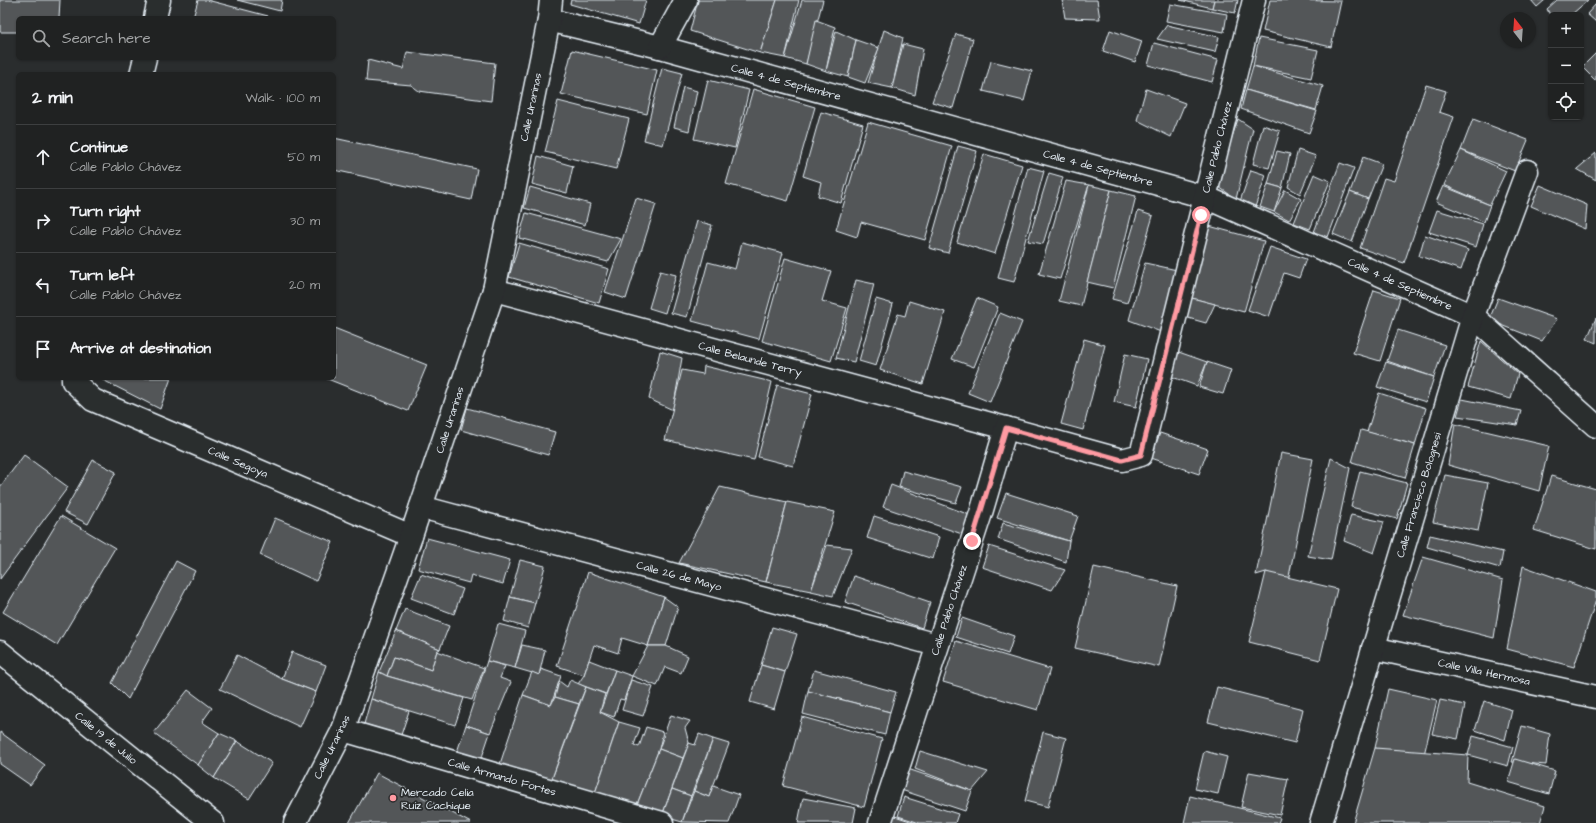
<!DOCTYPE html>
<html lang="en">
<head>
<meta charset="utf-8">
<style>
  :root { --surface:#202222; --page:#2d2f2f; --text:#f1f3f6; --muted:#a2a4a5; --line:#3d3f40 }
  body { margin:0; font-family:"Architects Daughter",sans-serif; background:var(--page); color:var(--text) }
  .controls { position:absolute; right:12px; top:12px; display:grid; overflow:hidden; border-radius:6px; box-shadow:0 1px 3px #0004 }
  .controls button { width:36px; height:36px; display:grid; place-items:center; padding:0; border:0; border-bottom:1px solid var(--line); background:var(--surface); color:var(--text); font:20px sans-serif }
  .compass { position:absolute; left:1500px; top:12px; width:36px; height:36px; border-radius:50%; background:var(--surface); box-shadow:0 1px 3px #0004; rotate:343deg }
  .stop { position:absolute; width:12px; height:12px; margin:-9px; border:3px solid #ff9aa2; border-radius:50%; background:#fff }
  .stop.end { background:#ff9aa2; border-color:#fff; box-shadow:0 1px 4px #0008 }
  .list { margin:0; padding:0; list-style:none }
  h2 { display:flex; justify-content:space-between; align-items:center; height:52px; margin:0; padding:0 16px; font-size:17px }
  h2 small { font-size:13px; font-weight:400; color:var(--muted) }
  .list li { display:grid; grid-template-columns:26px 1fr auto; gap:12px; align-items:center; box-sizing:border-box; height:64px; padding:0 16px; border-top:1px solid var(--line) }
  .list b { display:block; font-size:15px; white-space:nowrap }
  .list p { margin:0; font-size:13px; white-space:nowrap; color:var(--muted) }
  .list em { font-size:13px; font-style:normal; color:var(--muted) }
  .icon { flex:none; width:22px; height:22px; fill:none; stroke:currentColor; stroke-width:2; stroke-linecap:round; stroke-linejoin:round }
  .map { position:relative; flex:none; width:1596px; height:823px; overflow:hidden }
  .search { position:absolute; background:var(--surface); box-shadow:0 1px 3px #0004; left:16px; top:16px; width:320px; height:44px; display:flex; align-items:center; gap:10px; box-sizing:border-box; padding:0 14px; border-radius:6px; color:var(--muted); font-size:15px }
  .panel { position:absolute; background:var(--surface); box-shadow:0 1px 3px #0004; left:16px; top:72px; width:320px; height:308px; border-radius:6px }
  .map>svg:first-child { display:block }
  .building { fill:#535759; stroke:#e8f1f8 }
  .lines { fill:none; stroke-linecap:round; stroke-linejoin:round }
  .minor-casing { stroke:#e8f1f8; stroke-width:25 }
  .tertiary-casing { stroke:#e8f1f8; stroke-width:25 }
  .minor { stroke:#2a2d2e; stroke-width:22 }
  .tertiary { stroke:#2a2d2e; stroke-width:22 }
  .route { stroke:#ff9aa2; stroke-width:5 }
  .poi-dot { fill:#ff9aa2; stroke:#2a2d2e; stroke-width:1.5 }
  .labels { text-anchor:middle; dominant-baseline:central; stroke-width:3.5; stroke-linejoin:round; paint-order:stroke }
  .street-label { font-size:11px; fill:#e8f1f8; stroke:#2a2d2e }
  .poi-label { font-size:11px; fill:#e8f1f8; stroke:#2a2d2e; text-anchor:start }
</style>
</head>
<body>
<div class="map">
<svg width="1596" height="823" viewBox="0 0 1596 823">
  <rect width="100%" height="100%" fill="#2a2d2e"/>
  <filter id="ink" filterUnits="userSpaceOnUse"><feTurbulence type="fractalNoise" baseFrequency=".025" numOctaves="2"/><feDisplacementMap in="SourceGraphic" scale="8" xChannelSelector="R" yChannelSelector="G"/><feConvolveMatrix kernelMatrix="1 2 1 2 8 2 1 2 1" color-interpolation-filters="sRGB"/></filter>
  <g filter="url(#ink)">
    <g class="building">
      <path d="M0 0H60L59 18H18V32H0Z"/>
      <path d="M198 0H207L268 16 267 18H193Z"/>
      <path d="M237 0H282L280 11Z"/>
      <path d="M571 0H646L639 24 570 4Z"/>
      <path d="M698 0H777L760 53 690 31Z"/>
      <path d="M777 0H799L785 58 760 53Z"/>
      <path d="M802 0H823L806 64 785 58Z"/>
      <path d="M1062 0H1097L1100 19 1065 18Z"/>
      <path d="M1180 0H1214L1212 8Z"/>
      <path d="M1214 0H1238L1235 13 1212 8Z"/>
      <path d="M1270 0 1341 1 1331 47 1263 31Z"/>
      <path d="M1531 0H1545L1537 7Z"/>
      <path d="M1557 0H1588L1571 15H1551V17L1547 9Z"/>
      <path d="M1170 4 1227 14 1224 32 1166 21Z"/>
      <path d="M1596 4V22L1587 14Z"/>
      <path d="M816 20 835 27 826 71 806 64Z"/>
      <path d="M1167 25 1219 37 1215 52 1157 39Z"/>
      <path d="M884 30 903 38 892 88 868 83Z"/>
      <path d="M1110 30 1142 41 1135 62 1103 51Z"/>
      <path d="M836 31 856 40 848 77 826 71Z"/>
      <path d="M956 34 973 39 953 108 932 102Z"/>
      <path d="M1259 38 1318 50 1311 78 1253 66Z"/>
      <path d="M856 40 879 48 865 83 848 77Z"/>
      <path d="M1154 43 1218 60 1212 82 1148 65Z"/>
      <path d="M903 44 923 49 915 95 892 88Z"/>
      <path d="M572 50 657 70 647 114 561 94Z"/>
      <path d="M407 52 495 63 491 101 419 91 411 85 366 81 368 60 403 69Z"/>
      <path d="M1596 53V81L1582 67Z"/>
      <path d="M991 61 1032 71 1024 101 983 91Z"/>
      <path d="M1253 66 1323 86 1316 110 1246 90Z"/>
      <path d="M662 68 682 73 663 145 644 140Z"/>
      <path d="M708 80 749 90 735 148 694 139Z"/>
      <path d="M1426 85 1446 91 1439 112 1454 117 1404 263 1360 248 1384 178 1394 181Z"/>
      <path d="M683 87 697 91 689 131 674 127Z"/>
      <path d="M753 89 815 107 788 201 726 184Z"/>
      <path d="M1146 89 1185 103 1171 137 1137 120Z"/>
      <path d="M1246 90 1317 111 1309 133 1241 109Z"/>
      <path d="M558 101 629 119 616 169 545 152Z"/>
      <path d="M821 112 863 124 841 203 818 196 821 182 803 176Z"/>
      <path d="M1238 119 1253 129 1236 199 1216 185Z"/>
      <path d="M1473 119 1528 140 1515 171 1461 150Z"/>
      <path d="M868 122 952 146 925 240 861 222 857 237 836 230Z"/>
      <path d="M1263 125 1280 131 1269 168 1253 164Z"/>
      <path d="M334 138 477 169 471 200 334 170Z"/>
      <path d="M958 146 977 151 948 253 929 248Z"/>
      <path d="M1298 150 1316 156 1300 194 1288 187Z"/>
      <path d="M1461 150 1506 171 1490 205 1444 185Z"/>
      <path d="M1277 151 1290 154 1282 188 1268 184Z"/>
      <path d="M1596 153V180L1577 169Z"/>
      <path d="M984 154 1022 165 995 254 957 242Z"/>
      <path d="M538 156 573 166 567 193 532 184Z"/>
      <path d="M1363 157 1382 164 1368 199 1350 192Z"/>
      <path d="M1340 163 1354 168 1328 237 1314 232Z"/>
      <path d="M1028 167 1044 171 1014 282 998 278Z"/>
      <path d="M1251 170 1266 175 1254 210 1239 204Z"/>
      <path d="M1049 173 1063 177 1043 244 1028 241Z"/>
      <path d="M1314 174 1330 181 1310 229 1294 223Z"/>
      <path d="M1066 181 1089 185 1060 279 1039 274Z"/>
      <path d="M1268 184 1282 188 1274 212 1260 207Z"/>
      <path d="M1089 185 1111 190 1081 306 1059 301Z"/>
      <path d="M1540 185 1587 205 1585 229 1531 206Z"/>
      <path d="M1443 186 1490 205 1484 222 1436 202Z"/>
      <path d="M530 187 590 204 585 225 524 208Z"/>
      <path d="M1111 190 1136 196 1113 288 1087 282Z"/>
      <path d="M1285 190 1301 199 1289 220 1274 212Z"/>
      <path d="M1350 192 1368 199 1352 242 1333 234Z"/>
      <path d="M636 198 656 204 626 299 605 292Z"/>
      <path d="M1437 210 1483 224 1476 247 1429 232Z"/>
      <path d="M1138 211 1153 216 1127 303 1112 299Z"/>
      <path d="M526 213 621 239 608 262 519 238Z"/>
      <path d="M697 221 712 225 687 317 671 313Z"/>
      <path d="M1209 226 1264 241 1244 312 1188 297Z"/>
      <path d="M1425 235 1468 250 1461 270 1419 256Z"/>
      <path d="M742 242 783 253 759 339 692 321 708 262 735 269Z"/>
      <path d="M519 243 609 269 599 303 509 277Z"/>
      <path d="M1270 247 1306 259 1299 278 1284 273 1269 317 1248 310Z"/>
      <path d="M785 258 831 271 822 301 847 308 831 361 762 341Z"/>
      <path d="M1145 263 1177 270 1161 332 1129 320Z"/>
      <path d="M660 271 676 275 665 313 649 308Z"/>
      <path d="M856 280 874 284 854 362 836 358Z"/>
      <path d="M1374 290 1400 298 1380 361 1353 353Z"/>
      <path d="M1188 297 1215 304 1206 323 1181 316Z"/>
      <path d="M977 298 998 307 974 367 952 359Z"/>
      <path d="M1498 298 1557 319 1542 341 1489 320Z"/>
      <path d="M876 299 893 304 876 366 859 361Z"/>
      <path d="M909 301 945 312 923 384 880 370 898 314 905 316Z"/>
      <path d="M1000 313 1022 322 990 402 968 393Z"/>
      <path d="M1596 318V343L1587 339Z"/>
      <path d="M334 328 427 365 408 411 325 378H334Z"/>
      <path d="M1398 330 1445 345 1434 377 1387 361Z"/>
      <path d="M1084 339 1105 345 1083 430 1061 424Z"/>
      <path d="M1481 341 1518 374 1511 399 1468 387Z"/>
      <path d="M1173 350 1207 362 1197 386 1164 374Z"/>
      <path d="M660 351 682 358 673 410 649 399Z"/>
      <path d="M1125 354 1147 359 1136 407 1114 402Z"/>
      <path d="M1207 362 1231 370 1223 394 1199 387Z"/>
      <path d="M1386 362 1434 377 1426 402 1377 387Z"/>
      <path d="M704 366 772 382 754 460 665 440 682 370 703 374Z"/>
      <path d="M99 378H171L160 409Z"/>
      <path d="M777 385 812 394 793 466 758 457Z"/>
      <path d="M1379 393 1426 408 1415 445 1367 432Z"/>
      <path d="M1462 399 1521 411 1517 425 1457 416Z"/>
      <path d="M467 408 555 432 548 455 461 430Z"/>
      <path d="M1455 424 1549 446 1539 491 1448 465Z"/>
      <path d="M1361 430 1415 445 1405 478 1352 462Z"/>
      <path d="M1160 433 1208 449 1199 474 1151 458Z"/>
      <path d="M1281 453 1313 459 1288 581 1266 572 1256 575Z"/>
      <path d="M24 455 68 487 0 579V487Z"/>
      <path d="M1331 458 1350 468 1331 560 1308 556Z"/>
      <path d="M93 460 116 472 88 524 64 512Z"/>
      <path d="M903 471 962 487 956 503 899 487Z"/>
      <path d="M1360 471 1407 483 1397 519 1351 507Z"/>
      <path d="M1445 475 1488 483 1478 531 1433 522Z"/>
      <path d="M1551 476 1596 489V549L1534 530Z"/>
      <path d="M891 485 975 517 968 536 883 507Z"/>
      <path d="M720 487 787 502 766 582 679 563Z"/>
      <path d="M1006 493 1078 516 1069 541 997 518Z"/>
      <path d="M787 502 835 512 811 591 766 582Z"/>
      <path d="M1351 515 1384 522 1374 553 1344 541Z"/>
      <path d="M61 516 115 548 57 645 3 612Z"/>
      <path d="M874 516 939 537 933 559 867 538Z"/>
      <path d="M275 518 333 542 316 581 260 555Z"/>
      <path d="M1003 523 1069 541 1066 562 998 539Z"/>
      <path d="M1430 535 1503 552 1500 568 1427 547Z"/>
      <path d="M427 538 510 560 503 584 471 575 469 583 418 569Z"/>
      <path d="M827 545 852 548 833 596 811 591Z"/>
      <path d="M989 546 1065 570 1052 590 982 567Z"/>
      <path d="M1423 557 1503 580 1494 638 1403 615Z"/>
      <path d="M520 560 545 566 535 603 510 597Z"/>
      <path d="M176 561 195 571 128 699 112 683Z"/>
      <path d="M1523 566 1596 592V600L1574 667 1507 649Z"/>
      <path d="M1094 567 1177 586 1159 667 1075 648Z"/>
      <path d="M588 572 664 597 648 646 622 638 618 653 594 645 584 675 557 666Z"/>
      <path d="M1266 572 1337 589 1320 660 1249 642Z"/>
      <path d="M421 574 463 589 454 614 411 598Z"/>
      <path d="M854 576 930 602 922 628 845 602Z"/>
      <path d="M510 597 535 603 528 628 504 621Z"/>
      <path d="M664 597 678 607 666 646H648Z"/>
      <path d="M405 609 449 626 440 649 396 631Z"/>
      <path d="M962 618 1014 636 1008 654 956 637Z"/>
      <path d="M498 624 525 631 515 668 487 661Z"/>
      <path d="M772 627 797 634 785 672 761 665Z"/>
      <path d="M396 631 440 649 437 651 431 670 394 657 387 676 379 672Z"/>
      <path d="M956 641 1050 669 1038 710 943 682Z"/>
      <path d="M522 645 545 650 539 675 515 668Z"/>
      <path d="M648 646H666L688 656 681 673 665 667 657 686 632 676Z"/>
      <path d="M437 651 484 668 472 700 387 676 394 657 431 670Z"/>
      <path d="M292 652 326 665 316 692 282 679Z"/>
      <path d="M237 655 282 679 316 692 300 727 220 689Z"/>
      <path d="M589 660 615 670 606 694 578 684 584 675Z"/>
      <path d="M487 661 505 666 500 678 511 682 490 733 466 725Z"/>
      <path d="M761 665 785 672 774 709 750 702Z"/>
      <path d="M541 669 561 676 551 705 523 695 532 672 539 675Z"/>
      <path d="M615 670 632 676 624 700 620 699 614 717 600 712Z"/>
      <path d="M814 670 896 692 890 712 808 691Z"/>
      <path d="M379 672 387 676 464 698 455 725 371 699Z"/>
      <path d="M570 680 586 687 579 704 555 697 559 681 567 687Z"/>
      <path d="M631 680 653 687 643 716 622 710Z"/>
      <path d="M586 687 605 694 600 712 619 722 595 793 551 781Z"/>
      <path d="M1217 687 1303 709 1295 743 1208 722Z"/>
      <path d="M1388 689 1437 700 1423 759 1375 748Z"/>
      <path d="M188 690 212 708 202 722 219 733 198 765 154 733Z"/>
      <path d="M808 691 890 712 885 735 803 714Z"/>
      <path d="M523 695 551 705 555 697 579 704 551 781 500 764Z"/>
      <path d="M371 699 409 711 401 735 364 724Z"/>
      <path d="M1440 700 1465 705 1458 739 1432 734Z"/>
      <path d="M1484 701 1512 710 1505 740 1475 730Z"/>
      <path d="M671 715 690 721 685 728 689 743 683 758 659 749Z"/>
      <path d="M802 717 882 739 864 807 783 786Z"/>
      <path d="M619 722 640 728 634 745 639 747 646 727 663 732 659 749 636 807 595 793Z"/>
      <path d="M466 725 490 733 480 763 456 755Z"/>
      <path d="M1522 726 1550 734 1546 765 1512 762Z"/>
      <path d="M0 732 45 765 30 785 0 764Z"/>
      <path d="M1043 732 1066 738 1048 807 1025 801Z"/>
      <path d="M219 733 237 741 214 778 198 765Z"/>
      <path d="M699 734 713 739 691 796 672 789 689 743 695 745Z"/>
      <path d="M1473 736 1513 747 1508 766 1468 755Z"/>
      <path d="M713 739 729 744 709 797 694 791Z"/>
      <path d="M237 741 272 763 249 799 214 778Z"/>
      <path d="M1375 748 1468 755 1467 782 1545 806 1540 823H1353Z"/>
      <path d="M659 749 683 758 662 816 636 807Z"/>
      <path d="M920 751 988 772 972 791 915 769Z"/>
      <path d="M1204 751 1227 757 1218 794 1195 789Z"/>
      <path d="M1515 759 1555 771 1549 794 1508 782Z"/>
      <path d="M902 767 972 791 965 811 895 788Z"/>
      <path d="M1249 772 1288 779 1280 815 1241 807Z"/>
      <path d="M377 773 471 823H349Z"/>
      <path d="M713 786 739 795 729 823 682 822 694 791 709 797Z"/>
      <path d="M672 789 691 796 682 822 662 816Z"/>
      <path d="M1190 796 1280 818 1278 823H1184Z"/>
      <path d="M904 797 958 814 955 823H920L898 816Z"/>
      <path d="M803 798 856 808 853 823H798Z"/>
      <path d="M892 815 916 823H891Z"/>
    </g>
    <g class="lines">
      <g class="minor-casing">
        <g id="minor">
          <path d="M155 18 159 0"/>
          <path d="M549 20 660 47 1205 197 1473 316 1596 426"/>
          <path d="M660 47 686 0"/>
          <path d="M141 74 145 58"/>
          <path d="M494 290 1006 428"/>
          <path d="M73 378V381L93 400 411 536"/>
          <path d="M421 507 937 645"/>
          <path d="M1373 648 1596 697"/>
          <path d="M343 730 662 823"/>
          <path d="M295 823 343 730 411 536 494 290 549 20 551 0"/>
          <path d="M880 823 981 513 1006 428 1122 460 1141 455 1254 0"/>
          <path d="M1321 823 1473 316 1527 171"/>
        </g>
      </g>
      <g class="tertiary-casing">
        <path id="tertiary" d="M0 652 213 823"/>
      </g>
      <use href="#minor" class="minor"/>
      <use href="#tertiary" class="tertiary"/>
    </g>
  </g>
  <g class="lines" filter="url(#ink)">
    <path class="route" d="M972 541 1006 428 1122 460 1141 455 1201 215"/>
  </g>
  <circle class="poi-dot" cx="393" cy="798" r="4"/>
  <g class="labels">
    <g class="street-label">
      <text transform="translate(786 82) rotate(15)">Calle 4 de Septiembre</text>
      <text transform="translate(531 107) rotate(-78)">Calle Urarinas</text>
      <text transform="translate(1217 147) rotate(-76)">Calle Pablo Chávez</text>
      <text transform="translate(1098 168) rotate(15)">Calle 4 de Septiembre</text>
      <text transform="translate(1400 284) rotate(24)">Calle 4 de Septiembre</text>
      <text transform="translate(750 359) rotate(15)">Calle Belaunde Terry</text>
      <text transform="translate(450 420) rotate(-72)">Calle Urarinas</text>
      <text transform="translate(238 462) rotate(23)">Calle Segoya</text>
      <text transform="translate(1419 495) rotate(-73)">Calle Francisco Bolognesi</text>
      <text transform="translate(679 576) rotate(15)">Calle 26 de Mayo</text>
      <text transform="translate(949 610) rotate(-72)">Calle Pablo Chávez</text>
      <text transform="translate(1484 672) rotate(12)">Calle Villa Hermosa</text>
      <text transform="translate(106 738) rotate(39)">Calle 19 de Julio</text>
      <text transform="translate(332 747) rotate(-64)">Calle Urarinas</text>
      <text transform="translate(502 777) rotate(16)">Calle Armando Fortes</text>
    </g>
    <g class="poi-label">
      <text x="401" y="792">Mercado Celia<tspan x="401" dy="13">Ruíz Cachique</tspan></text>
    </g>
  </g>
</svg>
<div class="controls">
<button>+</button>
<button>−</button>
<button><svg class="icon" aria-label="locate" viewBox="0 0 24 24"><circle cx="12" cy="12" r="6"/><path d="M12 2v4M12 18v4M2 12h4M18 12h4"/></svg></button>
</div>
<svg class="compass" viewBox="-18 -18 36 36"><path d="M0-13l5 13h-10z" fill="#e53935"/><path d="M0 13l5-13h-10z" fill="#a2a4a5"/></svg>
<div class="stop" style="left:1201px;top:215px"></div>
<div class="stop end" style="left:972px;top:541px"></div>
<div class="search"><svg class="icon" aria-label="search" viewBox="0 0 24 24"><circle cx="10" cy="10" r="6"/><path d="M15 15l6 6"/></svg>Search here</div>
<section class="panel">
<h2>2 min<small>Walk · 100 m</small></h2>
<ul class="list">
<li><svg class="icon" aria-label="ahead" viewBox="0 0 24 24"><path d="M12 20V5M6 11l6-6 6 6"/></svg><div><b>Continue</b><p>Calle Pablo Chávez</p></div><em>50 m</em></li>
<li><svg class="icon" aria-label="right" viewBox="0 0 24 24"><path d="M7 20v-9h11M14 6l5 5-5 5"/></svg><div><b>Turn right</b><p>Calle Pablo Chávez</p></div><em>30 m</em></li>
<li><svg class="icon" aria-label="left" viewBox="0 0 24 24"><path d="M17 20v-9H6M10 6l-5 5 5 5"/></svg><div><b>Turn left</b><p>Calle Pablo Chávez</p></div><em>20 m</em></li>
<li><svg class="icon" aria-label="arrive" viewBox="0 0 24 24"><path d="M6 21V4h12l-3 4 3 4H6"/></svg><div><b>Arrive at destination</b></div></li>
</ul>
</section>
</div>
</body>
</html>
